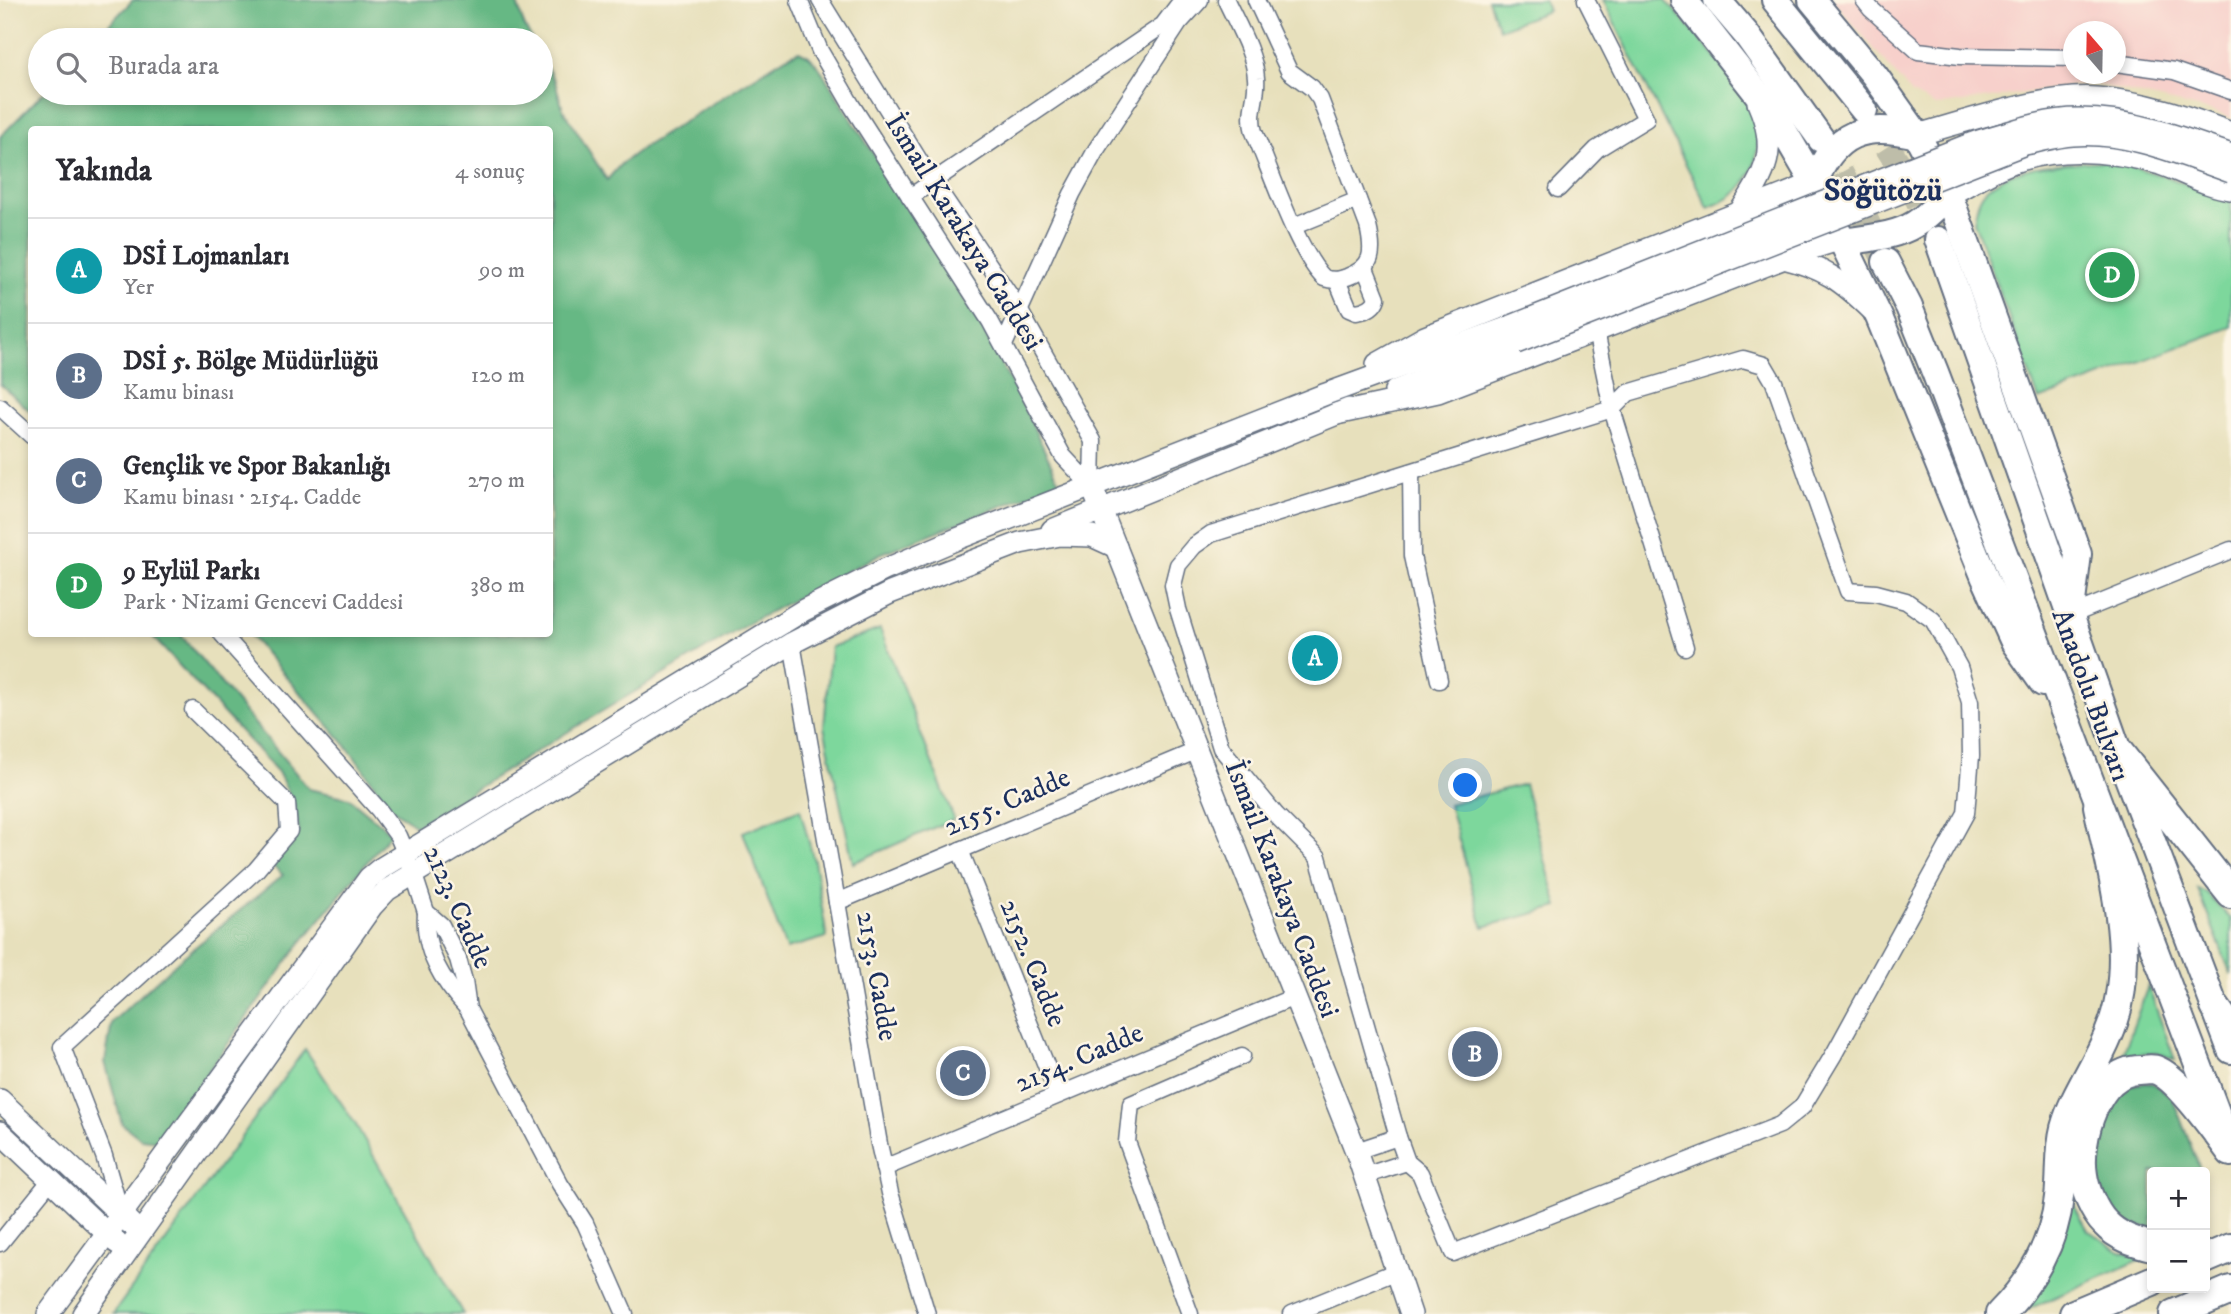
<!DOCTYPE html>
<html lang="tr">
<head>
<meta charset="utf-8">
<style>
  :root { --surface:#fff; --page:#f7f7f7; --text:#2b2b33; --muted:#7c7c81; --line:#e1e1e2; --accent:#b5179e }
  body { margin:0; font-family:"IM FELL DW Pica",serif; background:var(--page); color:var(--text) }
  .controls { position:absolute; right:21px; bottom:21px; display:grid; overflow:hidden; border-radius:7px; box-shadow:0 4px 10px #0003 }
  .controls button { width:63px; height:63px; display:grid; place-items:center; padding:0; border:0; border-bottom:2px solid var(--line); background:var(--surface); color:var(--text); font:35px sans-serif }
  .compass { position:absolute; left:2063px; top:21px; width:63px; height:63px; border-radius:50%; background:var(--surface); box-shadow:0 4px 10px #0003; rotate:340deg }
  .you { position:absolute; left:1466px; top:786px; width:24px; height:24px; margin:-18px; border:5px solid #fff; border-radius:50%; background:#1a73e8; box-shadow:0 0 0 10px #1a73e833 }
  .badge { display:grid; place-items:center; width:46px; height:46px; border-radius:50%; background:var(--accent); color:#fff; font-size:23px; font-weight:700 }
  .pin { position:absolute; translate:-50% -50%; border:4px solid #fff; box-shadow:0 2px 7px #0006 }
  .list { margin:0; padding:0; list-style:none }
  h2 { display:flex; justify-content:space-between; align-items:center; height:91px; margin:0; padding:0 28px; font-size:30px }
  h2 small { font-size:23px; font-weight:400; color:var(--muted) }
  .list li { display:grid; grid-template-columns:46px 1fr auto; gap:21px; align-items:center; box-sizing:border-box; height:105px; padding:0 28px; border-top:2px solid var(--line) }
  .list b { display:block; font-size:26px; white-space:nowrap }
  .list p { margin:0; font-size:23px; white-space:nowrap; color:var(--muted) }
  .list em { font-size:23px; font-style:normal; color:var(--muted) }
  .icon { flex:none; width:38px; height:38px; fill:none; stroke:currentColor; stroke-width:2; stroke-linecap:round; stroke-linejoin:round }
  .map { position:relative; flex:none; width:2231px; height:1314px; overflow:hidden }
  .search { position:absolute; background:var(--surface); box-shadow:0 4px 10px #0003; left:28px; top:28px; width:525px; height:77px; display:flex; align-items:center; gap:18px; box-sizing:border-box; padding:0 24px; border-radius:38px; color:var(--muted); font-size:26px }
  .panel { position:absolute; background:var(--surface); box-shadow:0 4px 10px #0003; left:28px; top:126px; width:525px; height:511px; border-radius:7px }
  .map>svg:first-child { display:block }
  .built { fill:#f7d0cb; fill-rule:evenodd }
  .green { fill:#7dd79c; stroke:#4c837d; stroke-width:2 }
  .forest { fill:#66b884; stroke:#407471; stroke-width:2 }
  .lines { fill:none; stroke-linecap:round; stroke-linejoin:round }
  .primary-tunnel { stroke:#bebda9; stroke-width:26; stroke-dasharray:26 13; stroke-linecap:butt }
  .minor-casing { stroke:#626d7f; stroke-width:19 }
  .tertiary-casing { stroke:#626d7f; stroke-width:24 }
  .primary-casing { stroke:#626d7f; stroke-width:30 }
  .trunk-casing { stroke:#626d7f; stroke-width:32 }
  .minor { stroke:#fff; stroke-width:16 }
  .tertiary { stroke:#fff; stroke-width:21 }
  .primary { stroke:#fff; stroke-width:26 }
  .trunk { stroke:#fff; stroke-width:28 }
  .tertiary-bridge-casing { stroke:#626d7f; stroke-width:24; stroke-linecap:butt }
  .tertiary-bridge { stroke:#fff; stroke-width:21 }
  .labels { text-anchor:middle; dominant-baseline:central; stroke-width:5; stroke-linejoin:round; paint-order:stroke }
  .street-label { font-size:28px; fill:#1b2f5e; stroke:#fcf5e5 }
  .quarter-label { font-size:32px; font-weight:bold; fill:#1b2f5e; stroke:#fcf5e5 }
</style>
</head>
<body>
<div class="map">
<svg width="2231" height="1314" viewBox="0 0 2231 1314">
  <rect width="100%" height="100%" fill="#fcf5e5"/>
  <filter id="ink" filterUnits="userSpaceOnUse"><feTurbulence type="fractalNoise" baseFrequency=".0143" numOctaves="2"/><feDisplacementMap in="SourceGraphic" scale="14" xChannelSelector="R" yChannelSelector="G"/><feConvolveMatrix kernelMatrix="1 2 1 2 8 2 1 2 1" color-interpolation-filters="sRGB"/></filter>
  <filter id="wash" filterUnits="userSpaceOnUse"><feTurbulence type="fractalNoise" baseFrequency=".00686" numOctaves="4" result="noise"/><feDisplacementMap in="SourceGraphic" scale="28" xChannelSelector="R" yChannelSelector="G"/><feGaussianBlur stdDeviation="1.57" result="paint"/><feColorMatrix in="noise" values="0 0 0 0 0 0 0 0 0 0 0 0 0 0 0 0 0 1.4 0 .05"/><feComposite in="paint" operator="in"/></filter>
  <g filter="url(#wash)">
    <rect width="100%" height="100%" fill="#e7e0bc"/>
    <path class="built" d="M1833 0H2231V118L2215 112 2091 83 1936 106 1912 94ZM2074 32H2116V74H2074Z"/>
    <g class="green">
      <path d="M1488 0H1544L1548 11 1499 29Z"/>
      <path d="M1603 0H1665C1689 27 1744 84 1754 117 1763 145 1756 177 1732 196 1726 201 1716 204 1708 208Z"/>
      <path d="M2113 161 2170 178 2231 201V327L2039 400 1974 222C1976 210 1978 196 1988 188 2017 162 2077 162 2113 161Z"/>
      <path d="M880 629 954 819 853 863 824 727 831 647Z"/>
      <path d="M1524 784 1558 907 1483 927 1449 804Z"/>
      <path d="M800 809 814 861 827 937 786 949 743 832Z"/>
      <path d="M2198 889 2206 893 2231 919V975Z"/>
      <path d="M2148 986 2175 1060 2157 1052 2122 1057Z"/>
      <path d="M305 1049 356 1125 463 1314H113Z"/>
      <path d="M2072 1202 2088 1230 2120 1252 2142 1259 2017 1314Z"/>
    </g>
    <g class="forest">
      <path d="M133 0H516L524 25 532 40H94Z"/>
      <path d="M799 51 809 56 819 67 978 321 1026 411 1060 483 880 554 751 622 571 730 416 826 391 808 348 748 249 634H550V130H32L31 412 0 384V137L43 93H541V57L555 82 563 109 607 180 621 164 641 149 786 57Z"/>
      <path d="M150 634H180L309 789 349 798 391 833 299 945 158 1141 141 1139 122 1124 105 1062 112 1022 177 962 283 875 270 864 299 831 294 804 278 772Z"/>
      <path d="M2145 1082 2153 1083 2172 1097 2201 1172H2152V1229C2139 1226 2122 1224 2112 1214 2107 1210 2105 1200 2103 1194 2090 1161 2094 1113 2124 1089 2130 1085 2138 1084 2145 1082Z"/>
    </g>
  </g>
  <g filter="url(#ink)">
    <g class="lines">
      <g class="primary-tunnel">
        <path d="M1866 114 1908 179 1935 235"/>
        <path d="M1821 139 1857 202 1886 262"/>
      </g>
      <g class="minor-casing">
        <g id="minor">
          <path d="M799 0 820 51 852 106 990 321 1063 456 1092 487"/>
          <path d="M820 0 927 173 1017 306 1093 441 1092 487"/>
          <path d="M1226 0C1236 22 1255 54 1256 78 1258 97 1248 112 1254 132 1270 169 1298 253 1324 278 1333 281 1338 280 1347 277 1374 267 1374 252 1368 226L1320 99 1312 88 1289 71 1256 0"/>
          <path d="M1864 0 1871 9 1918 51 1960 56 2074 58"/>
          <path d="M2116 63 2174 71 2231 91"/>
          <path d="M1558 189 1597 149 1646 119 1586 0"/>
          <path d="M910 197 1163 25 1182 0"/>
          <path d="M1294 226 1358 200"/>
          <path d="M1337 280 1349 309 1356 312C1365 311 1374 308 1377 298L1365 268"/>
          <path d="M1596 331 1612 409 1685 647"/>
          <path d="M1004 345 1072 194 1096 150 1179 23 1200 0"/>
          <path d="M1743 359 1764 365 1774 382 1848 591 1876 593 1906 601 1933 620 1959 667 1970 702 1971 756 1966 813 1834 1054 1802 1107 1780 1125 1453 1253 1420 1173 1407 1162 1398 1137 1318 857 1276 815 1221 748 1178 609 1173 585 1178 565 1194 546 1211 534 1612 409 1628 393Z"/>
          <path d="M0 407 32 436"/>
          <path d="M1411 472 1412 556 1439 680"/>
          <path d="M2071 615 2231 550"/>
          <path d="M222 634 379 810 398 836 413 872 426 912 441 925 458 959 464 981 468 1009 560 1184 585 1223 625 1314"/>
          <path d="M792 643 879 1144 890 1193 927 1314"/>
          <path d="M960 850 1058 1095"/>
          <path d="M837 902 1198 750"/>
          <path d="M426 912C423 951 442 981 468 1009"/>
          <path d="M1356 1151 1398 1137"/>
          <path d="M884 1168 1294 997"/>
          <path d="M1364 1176 1407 1162"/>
          <path d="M121 1214 104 1156 62 1047 256 870 289 831 287 803 193 710"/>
          <path d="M0 1243 50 1181"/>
          <path d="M1190 1314 1127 1142 1131 1104 1242 1056"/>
          <path d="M1292 1314 1395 1272"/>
        </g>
      </g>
      <g class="tertiary-casing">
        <g id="tertiary">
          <path d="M1917 135C1967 121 2045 94 2096 98 2143 101 2187 116 2231 133"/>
          <path d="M1949 195C1967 186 1986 173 2006 165 2055 145 2111 150 2160 164 2184 172 2206 186 2231 189"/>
          <path d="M1739 213C1766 172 1779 151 1758 103"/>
          <path d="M1784 258C1824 268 1841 280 1871 309"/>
          <path d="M1377 364 1425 337 1814 183"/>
          <path d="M1395 391 1516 343"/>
          <path d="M1336 414 1438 392 1800 252 1832 242H1844"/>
          <path d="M1092 487 1356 1151 1411 1314"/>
          <path d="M1052 530 1349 409"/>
          <path d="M0 1100 131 1224"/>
          <path d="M0 1132 117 1243"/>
          <path d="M48 1314 369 878 380 869 804 610 884 570 957 539 1326 394 1509 327"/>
          <path d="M83 1314 372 906 387 890 792 643 890 593 1020 543 1060 535 1092 536 1116 547"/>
        </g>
      </g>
      <g class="primary-casing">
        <g id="primary">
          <path d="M1684 0 1775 116 1814 183 1879 317 1985 578 2014 642 2043 683"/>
          <path d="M1717 0 1746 34 1821 139"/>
          <path d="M1775 0 1864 110"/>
          <path d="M1812 0 1875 76 1917 135 1949 195 2078 554 2071 610"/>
          <path d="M1814 183C1834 132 1865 122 1917 135"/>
          <path d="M1938 240 2118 751 2231 1050"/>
          <path d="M1844 242C1867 238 1894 237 1915 224 1927 217 1937 205 1949 195"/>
          <path d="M1886 262 1909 307 1935 372 2226 1138"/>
        </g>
      </g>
      <g class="trunk-casing">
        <g id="trunk">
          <path d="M2118 751 2231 894"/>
          <path d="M2215 1007 2231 1029"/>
          <path d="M2152 1246C2135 1242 2118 1237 2105 1223 2094 1212 2085 1190 2083 1175 2077 1140 2096 1070 2140 1070 2144 1070 2152 1068 2156 1070 2178 1077 2217 1133 2231 1152"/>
          <path d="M2205 1259 2231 1248"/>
          <path d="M2000 1314C2031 1283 2055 1241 2059 1197 2062 1174 2059 1151 2065 1128 2074 1095 2095 1068 2108 1036 2140 963 2113 880 2098 806"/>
          <path d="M2074 1314 2152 1281"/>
          <path d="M2174 1314 2231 1290"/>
        </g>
      </g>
      <use href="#minor" class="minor"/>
      <use href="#tertiary" class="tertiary"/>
      <use href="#primary" class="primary"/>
      <use href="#trunk" class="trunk"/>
      <g class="tertiary-bridge-casing">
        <g id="tertiary-bridge">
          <path d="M1509 327 1973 143C2007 133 2043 119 2079 119 2133 119 2181 137 2231 155"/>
          <path d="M1516 343 2025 144C2041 141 2057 136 2073 135 2128 131 2180 154 2231 172"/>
        </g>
      </g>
      <use href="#tertiary-bridge" class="tertiary-bridge"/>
    </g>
  </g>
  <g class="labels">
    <g class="street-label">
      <text transform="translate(964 232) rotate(58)">İsmail Karakaya Caddesi</text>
      <text transform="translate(2091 695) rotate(70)">Anadolu Bulvarı</text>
      <text transform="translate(1007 802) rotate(-23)">2155. Cadde</text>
      <text transform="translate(1282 889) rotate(69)">İsmail Karakaya Caddesi</text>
      <text transform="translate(458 907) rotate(66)">2123. Cadde</text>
      <text transform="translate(1033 963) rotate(68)">2152. Cadde</text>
      <text transform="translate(877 976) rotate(80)">2153. Cadde</text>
      <text transform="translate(1079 1058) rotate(-23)">2154. Cadde</text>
    </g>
    <g class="quarter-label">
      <text x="1883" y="191">Söğütözü</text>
    </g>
  </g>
</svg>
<div class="controls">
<button>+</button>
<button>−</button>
</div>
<svg class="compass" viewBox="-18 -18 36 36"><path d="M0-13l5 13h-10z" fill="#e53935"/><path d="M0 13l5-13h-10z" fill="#7c7c81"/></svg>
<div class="you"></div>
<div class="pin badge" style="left:1315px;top:658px;background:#0f9aa8">A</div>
<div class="pin badge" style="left:1475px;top:1054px;background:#5c6f8a">B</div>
<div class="pin badge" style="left:963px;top:1073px;background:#5c6f8a">C</div>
<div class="pin badge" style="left:2112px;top:275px;background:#2e9e5b">D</div>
<div class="search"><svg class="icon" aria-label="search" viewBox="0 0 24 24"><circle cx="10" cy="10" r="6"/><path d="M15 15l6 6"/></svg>Burada ara</div>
<section class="panel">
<h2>Yakında<small>4 sonuç</small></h2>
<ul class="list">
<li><span class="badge" style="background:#0f9aa8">A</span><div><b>DSİ Lojmanları</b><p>Yer</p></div><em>90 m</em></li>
<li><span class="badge" style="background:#5c6f8a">B</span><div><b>DSİ 5. Bölge Müdürlüğü</b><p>Kamu binası</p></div><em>120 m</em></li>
<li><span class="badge" style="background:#5c6f8a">C</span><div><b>Gençlik ve Spor Bakanlığı</b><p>Kamu binası · 2154. Cadde</p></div><em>270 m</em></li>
<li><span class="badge" style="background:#2e9e5b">D</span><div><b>9 Eylül Parkı</b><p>Park · Nizami Gencevi Caddesi</p></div><em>380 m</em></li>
</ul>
</section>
</div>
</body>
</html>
